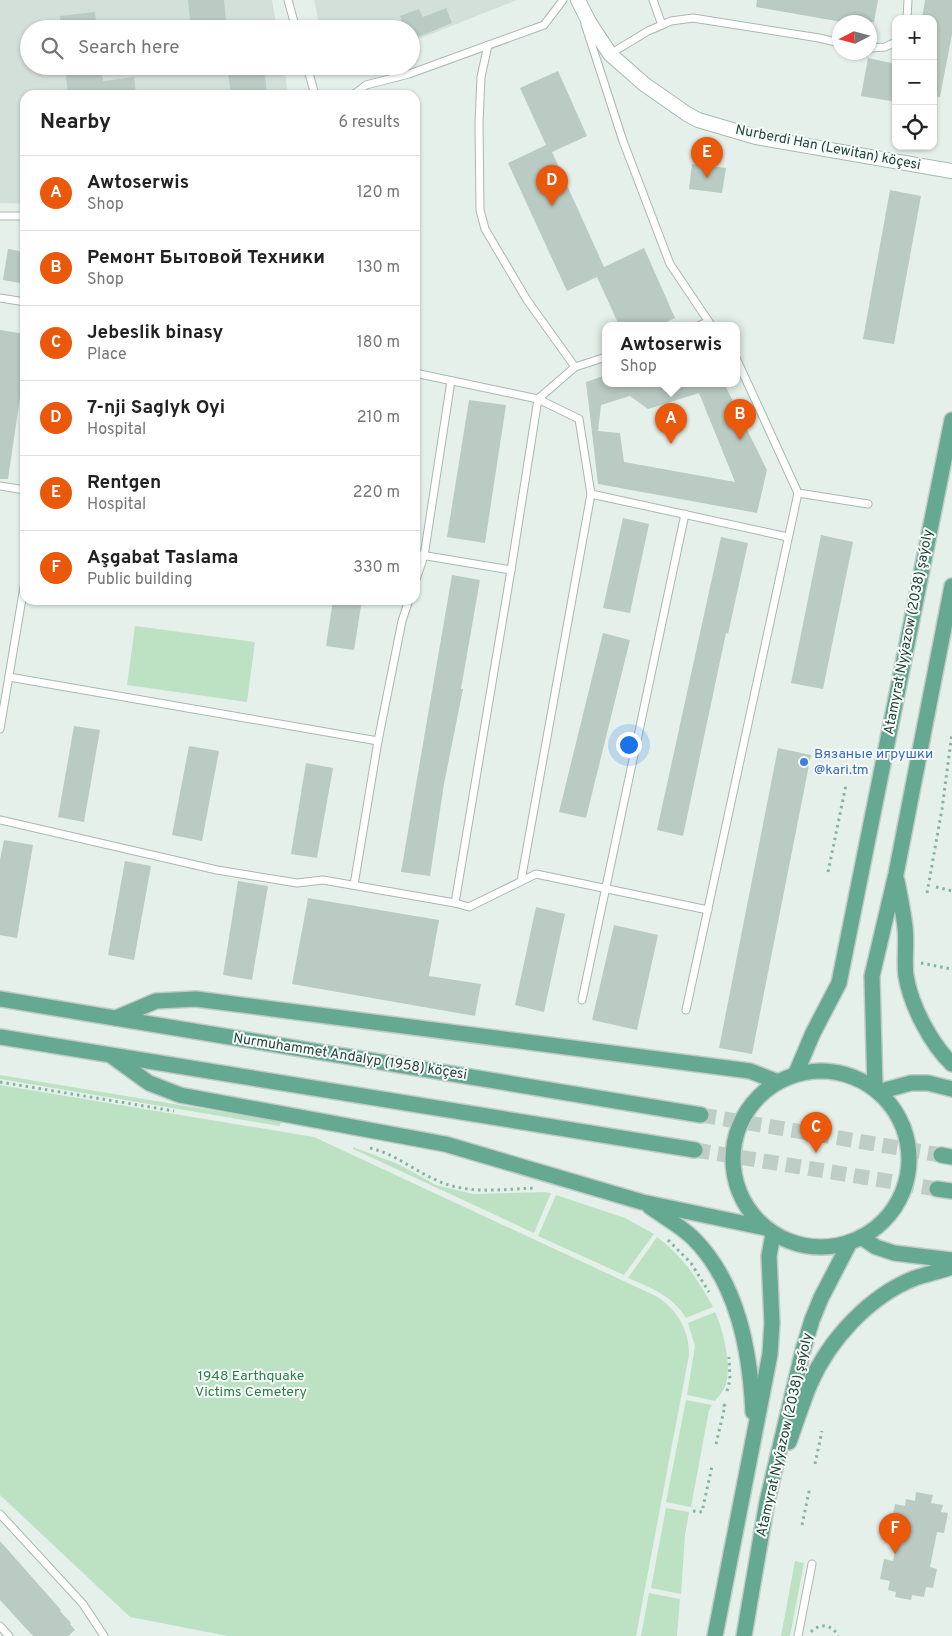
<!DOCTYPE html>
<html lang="en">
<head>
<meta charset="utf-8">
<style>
  :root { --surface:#fff; --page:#f6f6f6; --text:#222; --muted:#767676; --line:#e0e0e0; --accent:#ea580c }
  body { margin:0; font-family:Overpass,sans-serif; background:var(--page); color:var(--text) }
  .controls { position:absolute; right:15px; top:15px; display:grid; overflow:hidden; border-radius:10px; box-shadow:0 1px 4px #0004 }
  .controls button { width:45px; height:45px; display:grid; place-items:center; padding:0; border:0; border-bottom:1px solid var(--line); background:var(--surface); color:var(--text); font:25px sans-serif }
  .compass { position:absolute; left:832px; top:15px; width:45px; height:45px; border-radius:50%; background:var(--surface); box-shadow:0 1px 4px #0004; rotate:264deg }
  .you { position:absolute; left:628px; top:744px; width:18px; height:18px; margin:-12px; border:4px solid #fff; border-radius:50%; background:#1a73e8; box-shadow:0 0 0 8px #1a73e833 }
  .badge { display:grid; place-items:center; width:32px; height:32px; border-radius:50%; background:var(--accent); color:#fff; font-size:16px; font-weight:700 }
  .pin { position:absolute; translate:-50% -41px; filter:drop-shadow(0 1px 2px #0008) }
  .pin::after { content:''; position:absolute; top:26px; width:18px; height:15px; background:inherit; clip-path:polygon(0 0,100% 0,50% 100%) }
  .popup { position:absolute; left:602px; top:322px; width:138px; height:65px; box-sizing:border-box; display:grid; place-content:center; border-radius:10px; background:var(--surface); filter:drop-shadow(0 1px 4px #0005); font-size:16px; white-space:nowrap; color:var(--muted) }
  .popup b { font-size:19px; color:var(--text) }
  .popup::after { content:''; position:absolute; left:50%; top:100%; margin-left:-10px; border:10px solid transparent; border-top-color:var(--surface) }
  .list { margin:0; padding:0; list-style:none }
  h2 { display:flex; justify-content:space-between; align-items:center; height:65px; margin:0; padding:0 20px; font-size:21px }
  h2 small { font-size:16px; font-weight:400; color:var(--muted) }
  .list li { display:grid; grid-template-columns:32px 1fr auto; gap:15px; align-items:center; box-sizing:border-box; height:75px; padding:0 20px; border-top:1px solid var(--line) }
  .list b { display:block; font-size:19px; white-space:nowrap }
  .list p { margin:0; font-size:16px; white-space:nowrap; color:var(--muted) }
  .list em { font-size:16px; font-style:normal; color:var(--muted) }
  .icon { flex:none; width:28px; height:28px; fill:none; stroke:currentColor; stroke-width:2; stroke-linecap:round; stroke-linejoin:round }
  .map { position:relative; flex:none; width:952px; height:1636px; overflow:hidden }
  .search { position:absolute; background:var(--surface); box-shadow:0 1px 4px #0004; left:20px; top:20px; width:400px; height:55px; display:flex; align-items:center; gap:12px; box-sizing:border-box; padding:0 18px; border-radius:28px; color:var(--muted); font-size:19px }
  .panel { position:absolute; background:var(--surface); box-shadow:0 1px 4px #0004; left:20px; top:90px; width:400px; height:515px; border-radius:15px }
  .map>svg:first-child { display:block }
  .built { fill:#d3e0d9 }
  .green { fill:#bde2c3 }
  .building { fill:#bacbc3; fill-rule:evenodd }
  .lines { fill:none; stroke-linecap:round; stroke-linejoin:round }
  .primary-tunnel { stroke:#becec6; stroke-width:15; stroke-dasharray:15 8; stroke-linecap:butt }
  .service-casing { stroke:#a7b9b1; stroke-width:9 }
  .minor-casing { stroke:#a7b9b1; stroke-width:16 }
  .primary-casing { stroke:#c1cbc7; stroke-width:18 }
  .path { stroke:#83b6a1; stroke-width:3; stroke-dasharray:2.5 4; stroke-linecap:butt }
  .service { stroke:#fff; stroke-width:7 }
  .minor { stroke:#fff; stroke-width:14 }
  .primary { stroke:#66a992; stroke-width:15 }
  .shop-dot { fill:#3f7fe0; stroke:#f7fbf9; stroke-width:2 }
  .labels { text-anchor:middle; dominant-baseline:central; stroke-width:4; stroke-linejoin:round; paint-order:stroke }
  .street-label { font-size:14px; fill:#224438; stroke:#f7fbf9 }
  .shop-label { font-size:14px; fill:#366cbe; stroke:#f7fbf9; text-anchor:start }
  .park-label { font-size:14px; fill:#287f41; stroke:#f7fbf9 }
</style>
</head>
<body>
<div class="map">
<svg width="952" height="1636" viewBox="0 0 952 1636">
  <rect width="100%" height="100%" fill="#e5f0ea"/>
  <g class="built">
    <path d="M0 0H272L277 29H29V66H284L288 95H25V204L0 203Z"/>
    <path d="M314 0H517L411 42V29H320Z"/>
  </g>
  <g class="green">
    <path d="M135 626 255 642 247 702 127 685Z"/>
    <path d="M0 1075 281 1122 280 1126 0 1079Z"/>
    <path d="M0 1085 314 1137 658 1297C678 1311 689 1330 689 1355L636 1636H228L130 1617 0 1495Z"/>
    <path d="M353 1147 398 1164 436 1185 473 1194 545 1192 551 1193 534 1233 353 1149Z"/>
    <path d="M556 1195 625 1218 654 1234 624 1275 538 1236Z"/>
    <path d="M657 1237C682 1255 699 1281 713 1307L686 1318C673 1296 651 1288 628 1278Z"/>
    <path d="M715 1312C723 1329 732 1366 726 1384 724 1390 719 1396 715 1401L687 1395 695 1346 688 1323Z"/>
    <path d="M686 1400 712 1405 709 1410 691 1507 666 1502Z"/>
    <path d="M666 1508 689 1512 685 1535 681 1594 651 1588Z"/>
    <path d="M795 1561 804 1563 790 1636H781Z"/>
    <path d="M649 1593 680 1599 677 1636H641Z"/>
  </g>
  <g class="building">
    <path d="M188 0H224L227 29H191Z"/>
    <path d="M757 0H878L874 22H842L756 7Z"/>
    <path d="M925 0H952V34L940 97 933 96V19H922Z"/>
    <path d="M446 8 452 23 411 40V29H405L400 16 419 9 423 17Z"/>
    <path d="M95 12 97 29H61L60 16Z"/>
    <path d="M868 58 896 64V102L861 96Z"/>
    <path d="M65 66H101L103 81 134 77 136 95H68Z"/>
    <path d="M227 66H264L267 95H231Z"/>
    <path d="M558 71 587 136 552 152 604 267 644 248 675 318 660 325H619L597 277 567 291 508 163 546 145 520 88Z"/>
    <path d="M692 164 726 168 722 193 689 189Z"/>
    <path d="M890 190 921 196 894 344 863 339Z"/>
    <path d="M8 249 25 252V284L3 280Z"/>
    <path d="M0 330 25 334V364L8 479H0Z"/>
    <path d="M606 375V383H724L767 470 757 513 598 484 586 382ZM699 393 735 482 624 462 620 433 598 431 601 405 630 396 648 409Z"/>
    <path d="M469 400 506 405 485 543 447 537Z"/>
    <path d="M623 518 649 524 630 613 603 608Z"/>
    <path d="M821 535 853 542 823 689 791 683Z"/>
    <path d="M721 537 748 543 728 634 726 633 683 836 657 830Z"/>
    <path d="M452 575 480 580 461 689H463L444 784 430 876 401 872Z"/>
    <path d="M333 600H362L354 650 326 646Z"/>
    <path d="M603 633 630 640 586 818 559 812Z"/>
    <path d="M74 726 100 730 84 822 58 817Z"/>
    <path d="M189 746 219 751 202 841 172 835Z"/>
    <path d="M778 748 811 755 752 1054 719 1048Z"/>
    <path d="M306 763 333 768 317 858 291 854Z"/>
    <path d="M4 840 33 845 17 938 0 935V860Z"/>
    <path d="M125 861 151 866 134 960 108 955Z"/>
    <path d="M238 881 268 886 252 980 223 975Z"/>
    <path d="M308 898 439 920 429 976 481 984 475 1016 292 984Z"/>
    <path d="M536 907 565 914 544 1012 515 1005Z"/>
    <path d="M614 925 658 935 637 1030 592 1020Z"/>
    <path d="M916 1492 933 1495 931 1503 943 1505 941 1512 948 1513 944 1533 937 1532 930 1567 937 1569 933 1588 926 1587 924 1597 912 1595 911 1600 895 1597 896 1592 888 1590 890 1581 880 1579 884 1559 893 1561 899 1535 901 1526 891 1524 895 1504 905 1506 906 1499 915 1501Z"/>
    <path d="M0 1541 61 1610 60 1611 71 1623 70 1624 75 1630 68 1636H33L0 1600Z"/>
  </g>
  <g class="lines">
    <g class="primary-tunnel">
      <path d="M701 1115 941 1155"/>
      <path d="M695 1150 937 1189"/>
    </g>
    <g class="service-casing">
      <g id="service">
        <path d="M288 0 296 29"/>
        <path d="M653 0 662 25"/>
        <path d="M907 19 908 0"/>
        <path d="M585 24 623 141 670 264 711 325"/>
        <path d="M488 45 481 77 479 123 480 210 485 229 527 300 575 367"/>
        <path d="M870 48 885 47 896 42"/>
        <path d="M610 54 648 31 662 25 671 21 693 18 819 38 840 43"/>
        <path d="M307 66 315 95"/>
        <path d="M353 95 366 85 409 74 544 25 563 0"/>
        <path d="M0 216H25"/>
        <path d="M0 298 25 302"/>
        <path d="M700 325 708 322"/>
        <path d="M736 358 798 493 868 504"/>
        <path d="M415 373 538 399 575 367 606 357"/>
        <path d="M0 486 25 490"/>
        <path d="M415 554 511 570 538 399 579 419 591 494 788 537"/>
        <path d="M415 582 424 556 451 381"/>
        <path d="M9 677 378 741"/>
        <path d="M0 729 25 581"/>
        <path d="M0 820 217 870 297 883 323 880 455 903 469 907 536 874 708 910"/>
        <path d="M521 881 591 494"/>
        <path d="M354 885 378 741 402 621 409 600"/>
        <path d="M455 903 511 570"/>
        <path d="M582 1000 685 514"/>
        <path d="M686 1010 798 493"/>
        <path d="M0 1514 83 1604 104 1636"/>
        <path d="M0 1626 9 1636"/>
        <path d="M798 1636 812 1564"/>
      </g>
    </g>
    <g class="minor-casing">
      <path id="minor" d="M578 0 589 22 610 54 644 84 687 114 698 120 756 137 952 171"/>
    </g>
    <g class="primary-casing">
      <g id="primary">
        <path d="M897 881C900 896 903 911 905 927 907 943 904 960 906 976 911 1006 931 1044 952 1064"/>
        <path d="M0 999 701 1115"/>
        <path d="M116 1018 156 1001 196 999 750 1071 778 1082"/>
        <path d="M0 1037 695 1150"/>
        <path d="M113 1057 149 1083 180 1095 445 1144 642 1202 766 1228"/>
        <circle cx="821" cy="1159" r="88"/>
        <path d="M796 1073 813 1033 839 983 952 420"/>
        <path d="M875 1089 872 976 896 874 952 586"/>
        <path d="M878 1092 911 1083H928L952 1089"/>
        <path d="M941 1155 952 1157"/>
        <path d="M937 1189 952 1191"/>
        <path d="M650 1207C664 1217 681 1226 693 1238 738 1283 750 1351 753 1412"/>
        <path d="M861 1237 876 1247 894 1253 952 1260"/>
        <path d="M789 1442C796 1423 802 1403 810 1384 829 1340 869 1296 915 1278 927 1274 940 1271 952 1267"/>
        <path d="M715 1636 770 1354 772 1323 769 1256 773 1234"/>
        <path d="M744 1636 767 1502 803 1350 812 1320 821 1298 850 1242"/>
      </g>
    </g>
    <g class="path">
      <path d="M828 872 846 785"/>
      <path d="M936 887 952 891"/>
      <path d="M927 893 942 809 952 733"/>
      <path d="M921 963 952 969"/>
      <path d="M0 1082 174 1111"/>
      <path d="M370 1148C399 1155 419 1175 446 1184 474 1194 506 1189 534 1188"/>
      <path d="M668 1240 691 1263 709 1292"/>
      <path d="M727 1391 730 1380 729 1357"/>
      <path d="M716 1444 725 1406 720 1402"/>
      <path d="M815 1464 822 1431"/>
      <path d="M693 1511 702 1512 712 1466"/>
      <path d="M802 1525 810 1487"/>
      <path d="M811 1632C820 1622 833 1625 838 1636"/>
    </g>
    <use href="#service" class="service"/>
    <use href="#minor" class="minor"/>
    <use href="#primary" class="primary"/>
  </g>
  <circle class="shop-dot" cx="804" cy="762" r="5"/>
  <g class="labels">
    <g class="street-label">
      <text transform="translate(828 148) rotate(11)">Nurberdi Han (Lewitan) köçesi</text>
      <text transform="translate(909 632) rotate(-79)">Atamyrat Nyýazow (2038) şaýoly</text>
      <text transform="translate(350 1057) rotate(9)">Nurmuhammet Andalyp (1958) köçesi</text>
      <text transform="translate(785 1435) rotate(-77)">Atamyrat Nyýazow (2038) şaýoly</text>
    </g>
    <g class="shop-label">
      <text x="814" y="754">Вязаные игрушки<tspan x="814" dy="16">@kari.tm</tspan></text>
    </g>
    <g class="park-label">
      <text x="251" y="1376">1948 Earthquake<tspan x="251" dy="16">Victims Cemetery</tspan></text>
    </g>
  </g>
</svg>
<div class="controls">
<button>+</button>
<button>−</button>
<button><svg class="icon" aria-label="locate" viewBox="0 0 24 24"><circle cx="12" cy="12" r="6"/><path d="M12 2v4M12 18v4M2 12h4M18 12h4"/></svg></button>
</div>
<svg class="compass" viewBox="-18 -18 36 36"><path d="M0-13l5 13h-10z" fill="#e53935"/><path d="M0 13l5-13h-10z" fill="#767676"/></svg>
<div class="you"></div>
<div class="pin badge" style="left:671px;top:444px">A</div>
<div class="popup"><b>Awtoserwis</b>Shop</div>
<div class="pin badge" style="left:740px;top:440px">B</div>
<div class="pin badge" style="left:816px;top:1153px">C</div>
<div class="pin badge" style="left:552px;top:206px">D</div>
<div class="pin badge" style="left:707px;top:178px">E</div>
<div class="pin badge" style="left:895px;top:1554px">F</div>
<div class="search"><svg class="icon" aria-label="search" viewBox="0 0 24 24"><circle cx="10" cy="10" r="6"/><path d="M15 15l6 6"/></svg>Search here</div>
<section class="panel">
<h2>Nearby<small>6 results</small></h2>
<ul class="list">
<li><span class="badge">A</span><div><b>Awtoserwis</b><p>Shop</p></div><em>120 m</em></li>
<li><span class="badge">B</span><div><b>Ремонт Бытовой Техники</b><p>Shop</p></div><em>130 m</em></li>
<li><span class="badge">C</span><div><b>Jebeslik binasy</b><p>Place</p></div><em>180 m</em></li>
<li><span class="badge">D</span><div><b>7-nji Saglyk Oyi</b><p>Hospital</p></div><em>210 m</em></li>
<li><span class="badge">E</span><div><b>Rentgen</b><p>Hospital</p></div><em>220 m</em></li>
<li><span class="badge">F</span><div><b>Aşgabat Taslama</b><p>Public building</p></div><em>330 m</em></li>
</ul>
</section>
</div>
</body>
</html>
